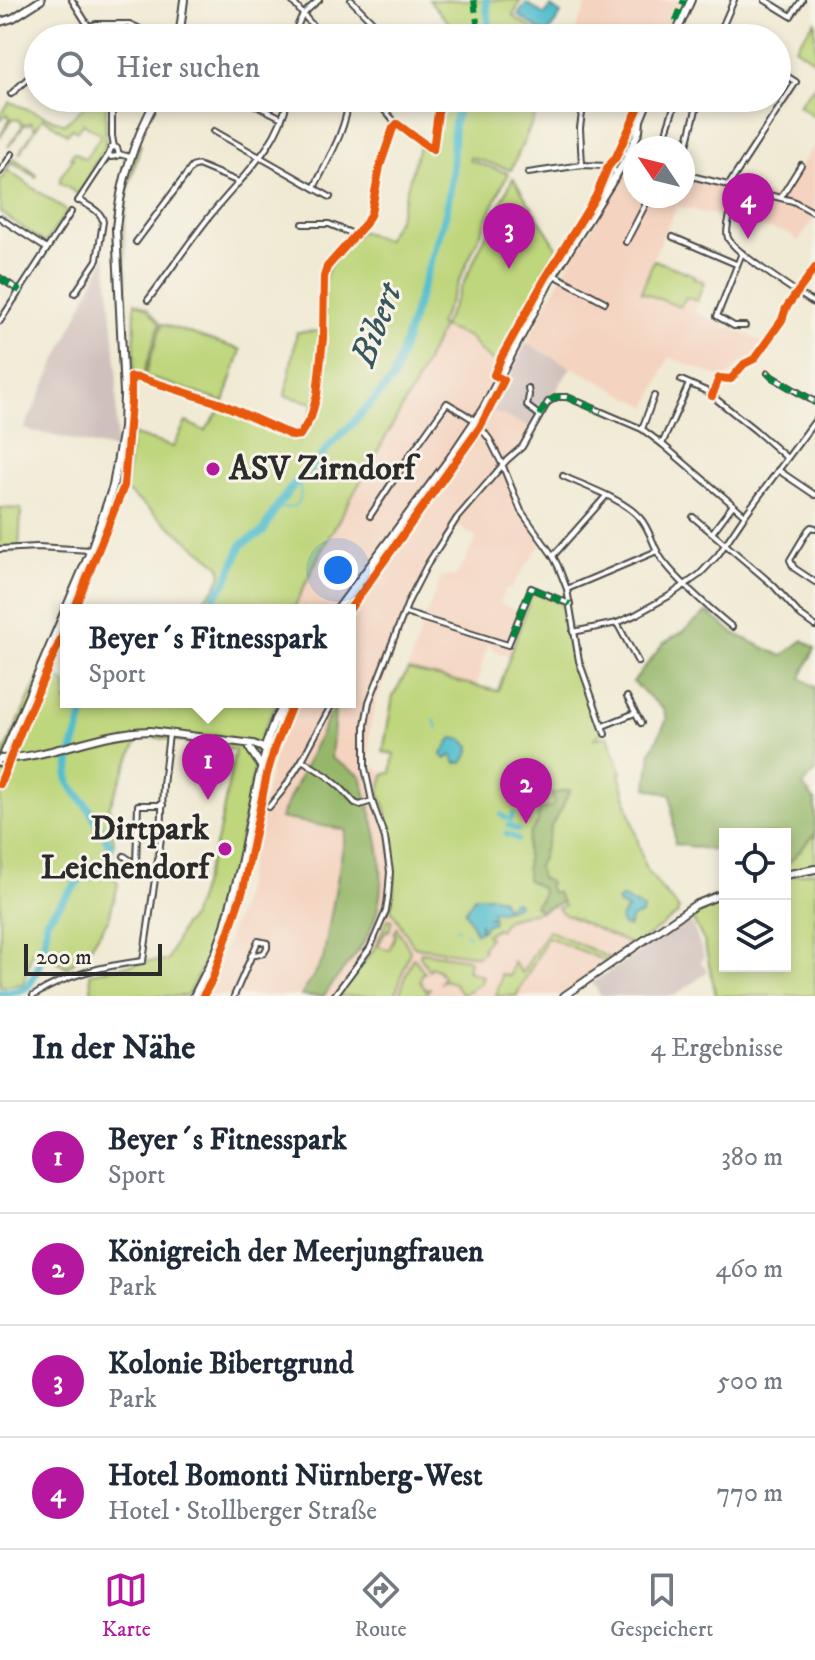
<!DOCTYPE html>
<html lang="de">
<head>
<meta charset="utf-8">
<style>
  :root { --surface:#fff; --page:#f2f2f3; --text:#1f2937; --muted:#747a83; --line:#e0e1e3; --accent:#b5179e }
  body { margin:0; font-family:"IM FELL DW Pica",serif; background:var(--page); color:var(--text) }
  .controls { position:absolute; right:24px; bottom:24px; display:grid; overflow:hidden; border-radius:0px; box-shadow:0 4px 12px #0003 }
  .controls button { width:72px; height:72px; display:grid; place-items:center; padding:0; border:0; border-bottom:2px solid var(--line); background:var(--surface); color:var(--text); font:40px sans-serif }
  .compass { position:absolute; left:623px; top:136px; width:72px; height:72px; border-radius:50%; background:var(--surface); box-shadow:0 4px 12px #0003; rotate:305deg }
  .scale { position:absolute; left:24px; bottom:20px; width:138px; box-sizing:border-box; padding-left:8px; border:4px solid #2b2b2b; border-top:0; font-size:22px; line-height:28px; white-space:nowrap; color:#2b2b2b; -webkit-text-stroke:6px #f7f3e8; paint-order:stroke }
  .you { position:absolute; left:338px; top:570px; width:28px; height:28px; margin:-20px; border:6px solid #fff; border-radius:50%; background:#1a73e8; box-shadow:0 0 0 12px #1a73e833 }
  .badge { display:grid; place-items:center; width:52px; height:52px; border-radius:50%; background:var(--accent); color:#fff; font-size:26px; font-weight:700 }
  .pin { position:absolute; translate:-50% -66px; filter:drop-shadow(0 2px 4px #0008) }
  .pin::after { content:''; position:absolute; top:42px; width:28px; height:24px; background:inherit; clip-path:polygon(0 0,100% 0,50% 100%) }
  .popup { position:absolute; left:60px; top:604px; width:296px; height:104px; box-sizing:border-box; display:grid; place-content:center; border-radius:0px; background:var(--surface); filter:drop-shadow(0 2px 6px #0005); font-size:26px; white-space:nowrap; color:var(--muted) }
  .popup b { font-size:30px; color:var(--text) }
  .popup::after { content:''; position:absolute; left:50%; top:100%; margin-left:-16px; border:16px solid transparent; border-top-color:var(--surface) }
  .list { margin:0; padding:0; list-style:none }
  h2 { display:flex; justify-content:space-between; align-items:center; height:104px; margin:0; padding:0 32px; font-size:34px }
  h2 small { font-size:26px; font-weight:400; color:var(--muted) }
  .list li { display:grid; grid-template-columns:52px 1fr auto; gap:24px; align-items:center; box-sizing:border-box; height:112px; padding:0 32px; border-top:2px solid var(--line) }
  .list b { display:block; font-size:30px; white-space:nowrap }
  .list p { margin:0; font-size:26px; white-space:nowrap; color:var(--muted) }
  .list em { font-size:26px; font-style:normal; color:var(--muted) }
  .icon { flex:none; width:44px; height:44px; fill:none; stroke:currentColor; stroke-width:2; stroke-linecap:round; stroke-linejoin:round }
  .map { position:relative; flex:none; width:815px; height:996px; overflow:hidden }
  .search { position:absolute; background:var(--surface); box-shadow:0 4px 12px #0003; left:24px; right:24px; top:24px; height:88px; display:flex; align-items:center; gap:20px; box-sizing:border-box; padding:0 28px; border-radius:44px; color:var(--muted); font-size:30px }
  .sheet { height:552px; background:var(--surface) }
  nav { display:flex; justify-content:space-around; align-items:center; box-sizing:border-box; height:112px; border-top:2px solid var(--line); background:var(--surface); font-size:22px; color:var(--muted) }
  nav a { display:grid; justify-items:center; gap:4px }
  nav .on { color:var(--accent) }
  .map>svg:first-child { display:block }
  .built { fill:#f4d3c0 }
  .industrial { fill:#d0c0bc }
  .green { fill:#bed67b; stroke:#748053; stroke-width:2 }
  .forest { fill:#96b76b; stroke:#60714b; stroke-width:2 }
  .water { fill:#53becd; stroke:#3f747c; stroke-width:2 }
  .lines { fill:none; stroke-linecap:round; stroke-linejoin:round }
  .stream { stroke:#53becd; stroke-width:2 }
  .canal { stroke:#53becd; stroke-width:5 }
  .river { stroke:#53becd; stroke-width:8 }
  .ferry { stroke:#37575c; stroke-width:2; stroke-dasharray:10 8; stroke-linecap:butt }
  .street-casing { stroke:#494844; stroke-width:8 }
  .secondary-casing { stroke:#494844; stroke-width:10 }
  .street { stroke:#fff; stroke-width:4 }
  .secondary { stroke:#fff; stroke-width:6 }
  .secondary-bridge-casing { stroke:#494844; stroke-width:10; stroke-linecap:butt }
  .secondary-bridge { stroke:#fff; stroke-width:6 }
  .quiet { stroke:#00873e; stroke-width:6; stroke-dasharray:12 6; stroke-linecap:butt }
  .cycleway-casing { stroke:#f7f3e8; stroke-width:13 }
  .cycleway { stroke:#e8590c; stroke-width:8 }
  .poi-dot { fill:#b5179e; stroke:#f7f3e8; stroke-width:3 }
  .labels { text-anchor:middle; dominant-baseline:central; stroke-width:6; stroke-linejoin:round; paint-order:stroke }
  .poi-label { font-size:34px; font-weight:bold; fill:#2b2b2b; stroke:#f7f3e8; text-anchor:start }
  .water-label { font-size:36px; font-style:italic; fill:#37575c; stroke:#f7f3e8 }
</style>
</head>
<body>
<div class="map">
<svg width="815" height="996" viewBox="0 0 815 996">
  <rect width="100%" height="100%" fill="#f7f3e8"/>
  <filter id="ink" filterUnits="userSpaceOnUse"><feTurbulence type="fractalNoise" baseFrequency=".0125" numOctaves="2"/><feDisplacementMap in="SourceGraphic" scale="16" xChannelSelector="R" yChannelSelector="G"/><feConvolveMatrix kernelMatrix="1 2 1 2 8 2 1 2 1" color-interpolation-filters="sRGB"/></filter>
  <filter id="wash" filterUnits="userSpaceOnUse"><feTurbulence type="fractalNoise" baseFrequency=".006" numOctaves="4" result="noise"/><feDisplacementMap in="SourceGraphic" scale="32" xChannelSelector="R" yChannelSelector="G"/><feGaussianBlur stdDeviation="1.8" result="paint"/><feColorMatrix in="noise" values="0 0 0 0 0 0 0 0 0 0 0 0 0 0 0 0 0 1.4 0 .05"/><feComposite in="paint" operator="in"/></filter>
  <g filter="url(#wash)">
    <rect width="100%" height="100%" fill="#f0ead4"/>
    <g class="built">
      <path d="M589 0H682L666 38H579L573 35Z"/>
      <path d="M815 143V217L798 242 790 234 677 206 653 258 706 279 694 312 763 342 752 358 742 362 725 379 669 357 648 407 526 343 564 272 608 202 629 162 635 163V196H683V175L780 198Z"/>
      <path d="M442 326 469 337 480 351 497 365 493 377 479 405 534 428 508 471 520 505 542 542 510 590 505 589 500 604 524 613 510 655 497 652 488 643 476 686 408 670 423 623 442 576H456L477 538 457 526 433 564 407 618 378 696 370 726 369 765 385 773 379 792 386 809 395 883 391 909 417 947 426 949 473 956 482 948 485 935 497 928 499 929 507 919 540 911 562 902 564 906 562 913 634 946 559 996H324L364 943 375 922 331 758 338 702H350V610H293L321 551 414 387Z"/>
      <path d="M291 702H336L280 817 346 830 323 960 301 996H204L214 979 241 902 273 761Z"/>
    </g>
    <g class="industrial">
      <path d="M106 255 117 370 116 450 24 429Z"/>
      <path d="M526 343 571 367 534 428 493 412Z"/>
      <path d="M690 919 704 956 701 962 708 972 674 996H601L592 983Z"/>
    </g>
    <g class="green">
      <path d="M429 0H521L513 16 546 38H462Z"/>
      <path d="M815 21V61L795 47Z"/>
      <path d="M815 85V117L798 105Z"/>
      <path d="M440 98H543L511 170 470 157 469 160 508 173 439 325 443 326 513 178 560 252 497 365 480 351 469 337 442 327 414 387 321 551 293 610H193L215 588 222 574 220 566 125 490 132 434 173 447 186 422 205 431 223 406 300 441 314 403 285 396 297 332 324 331C324 311 319 284 330 266 337 253 350 242 360 231L385 240 398 219 420 143 432 151 438 101Z"/>
      <path d="M10 102 65 124 85 106 106 104 105 149 92 167 90 177 80 193 78 194 60 183V177L73 159 71 157 74 152 85 159 101 135 83 123 77 131 72 128 67 134 43 118 19 154 35 129 31 122 28 125 25 124 8 147 23 125 19 120 12 119 0 137 10 119 7 114 0 120V115Z"/>
      <path d="M139 143 141 144 128 190 124 230 130 393 128 398C125 376 126 352 125 329 121 261 115 210 139 143Z"/>
      <path d="M14 158 37 175 36 177 12 162 7 170 67 211 45 243 0 212V180L2 177H5L4 172Z"/>
      <path d="M654 260 694 275 693 278 704 282 697 301 686 297 680 307 641 292Z"/>
      <path d="M135 302 147 308 160 323 143 376 134 375Z"/>
      <path d="M162 324 241 350 224 402 145 376Z"/>
      <path d="M0 508 21 509 19 550 0 552Z"/>
      <path d="M532 592 566 605 572 656 602 732 593 739 608 736 622 773H619L645 867 660 887 679 909 677 912 678 914 634 946 562 913 558 908 564 906 561 902 540 911 507 919 499 930 496 928 486 935 489 938 482 948 484 950 478 956 417 947 413 945 391 909 395 883 386 809 379 792 385 773H391L394 754 383 752 393 696 408 670 498 691Z"/>
      <path d="M42 670 66 683V702H277L261 736 235 867 208 956 187 996H92L90 973 149 961H167L183 925 191 918 200 892 219 832 235 750 140 735 109 807 114 843 109 866 118 884 109 918 88 951 67 967 33 949 23 984 0 987V768L7 747Z"/>
      <path d="M815 834V866L785 872V867Z"/>
      <path d="M815 871V996H716L704 941 689 912 705 903 725 895V966H785V877Z"/>
      <path d="M388 919 392 920 389 931 386 930 378 946 389 950 396 934 394 933 397 928 410 950 395 996H337L373 951Z"/>
      <path d="M548 930 612 959 607 962 548 937 516 996H496L501 978 500 974 510 976 513 962 522 973Z"/>
      <path d="M421 952 467 959 469 961 467 971 483 976 481 983 462 995 454 983 444 980 441 982 443 977 438 970 431 967 429 971 420 956Z"/>
      <path d="M414 958 425 973H422L420 981 425 989 431 988 428 990 426 996H399L412 959Z"/>
    </g>
    <g class="forest">
      <path d="M707 612 735 634 782 656 803 640 815 648 801 678 815 687V771L803 786 815 801V834L785 867V834H725V852L675 844 671 795 647 788 651 752 667 719 663 709 633 682 664 643 684 631Z"/>
      <path d="M336 702 331 758 361 776C376 832 396 886 365 940 354 960 336 976 324 996H301L323 960 346 830 280 818Z"/>
      <path d="M567 790H570L561 810 552 824 542 858 538 866 540 877 550 883 548 886 551 892H556L562 902 540 911 534 905 540 900 543 892 540 887 527 880C527 861 522 836 538 823V815L540 810 552 807 554 802 551 794Z"/>
    </g>
    <g class="water">
      <path d="M526 3 545 15 551 7 561 14 547 35 518 15Z"/>
      <path d="M453 738 463 740 470 746V752L463 763H456L451 755 446 759 441 755C444 752 450 739 453 738Z"/>
      <path d="M475 896H494L495 898H501L505 907 514 901 517 902 518 905C509 910 501 912 492 911L493 922 485 925 482 930 476 933 465 911Z"/>
      <path d="M622 897 643 909 642 914 632 918 628 927 623 926 620 920 627 909 619 905 617 901Z"/>
    </g>
    <g class="lines">
      <g class="stream">
        <path d="M276 508C301 509 304 502 298 479"/>
        <path d="M43 672 66 683"/>
        <path d="M434 720 438 728"/>
        <path d="M456 927 459 929"/>
        <path d="M465 933 469 936"/>
      </g>
      <g class="canal">
        <path d="M501 815 506 818"/>
        <path d="M511 820 513 814"/>
        <path d="M508 825 518 830"/>
        <path d="M506 833 507 835H510L518 840"/>
      </g>
      <g class="river">
        <path d="M486 0 491 38"/>
        <path d="M205 610 228 578 242 544 263 532 276 508 298 479 315 466 329 446 352 424 393 379 446 213 452 177 454 122 460 106 468 98"/>
        <path d="M0 993C8 993 18 992 25 988 39 978 47 938 46 921L78 882 93 870 104 865 108 857 110 845 89 809 70 784 68 777 71 756 87 702"/>
      </g>
      <g class="ferry">
        <path d="M487 917H493"/>
        <path d="M480 931V922"/>
      </g>
    </g>
  </g>
  <g filter="url(#ink)">
    <g class="lines">
      <g class="street-casing">
        <g id="street">
          <path d="M72 0 96 38"/>
          <path d="M291 0 323 38"/>
          <path d="M351 0 388 38"/>
          <path d="M765 0 791 16 802 0"/>
          <path d="M73 38 89 26 97 24H130L153 35"/>
          <path d="M294 38C299 17 303 13 319 0"/>
          <path d="M729 38 720 32 734 0"/>
          <path d="M11 94 38 69"/>
          <path d="M112 98V136L114 147 117 148 119 154"/>
          <path d="M234 98 249 102 282 118"/>
          <path d="M699 98 733 105"/>
          <path d="M584 99 617 103 619 98"/>
          <path d="M667 129 677 98"/>
          <path d="M214 131 330 197"/>
          <path d="M622 152 635 159"/>
          <path d="M109 154 111 157 117 156 119 154 130 157"/>
          <path d="M683 161 699 98"/>
          <path d="M582 165 580 128 584 98"/>
          <path d="M0 172 12 154"/>
          <path d="M528 173 582 165 606 166 618 173"/>
          <path d="M683 174 793 201 815 213"/>
          <path d="M728 186 796 82 777 70"/>
          <path d="M314 188C328 159 346 131 349 98"/>
          <path d="M739 189C735 198 724 229 728 238 734 253 799 293 815 304"/>
          <path d="M781 197 801 165"/>
          <path d="M78 201 109 154 111 148 114 147"/>
          <path d="M0 218 47 249"/>
          <path d="M303 224H329L356 235 371 213 387 143 397 124 373 98"/>
          <path d="M673 237 736 264"/>
          <path d="M136 242 192 167 198 165 239 182"/>
          <path d="M626 242 650 196"/>
          <path d="M742 253 717 316 734 326H745"/>
          <path d="M554 275 605 302"/>
          <path d="M0 278 20 291"/>
          <path d="M75 293 97 260 103 222C102 211 88 206 79 200"/>
          <path d="M148 300C170 271 191 239 214 211 244 174 278 147 288 98"/>
          <path d="M0 321 71 212"/>
          <path d="M768 373 772 377 815 402"/>
          <path d="M681 380 706 391 755 430 787 458"/>
          <path d="M528 388 529 395 527 406 539 415"/>
          <path d="M642 429 654 396"/>
          <path d="M662 444 689 384"/>
          <path d="M778 470 815 495"/>
          <path d="M563 476C586 487 624 499 640 518 651 530 653 549 664 562 682 585 709 608 732 627"/>
          <path d="M733 505 712 533 773 585 801 616 815 626"/>
          <path d="M370 516 406 461 447 403 476 421 490 440 502 464 521 511 553 556 558 566 567 589 579 661 605 734"/>
          <path d="M693 517 712 533"/>
          <path d="M815 528 811 527 808 530 790 560 794 568 815 582"/>
          <path d="M0 549 37 547 91 550"/>
          <path d="M553 556 606 496"/>
          <path d="M567 589 657 551"/>
          <path d="M405 613 508 645 531 588 570 604"/>
          <path d="M617 623 638 662"/>
          <path d="M573 632 617 623 635 615 669 596 699 575 718 555 745 515 815 421"/>
          <path d="M627 697 641 723"/>
          <path d="M603 726 635 713"/>
          <path d="M302 760 332 704"/>
          <path d="M269 807 283 790 302 760 327 776 341 788 355 803 360 805 372 801"/>
          <path d="M124 856 136 864 157 873"/>
          <path d="M136 864 138 805H163"/>
          <path d="M33 996C67 974 103 966 143 961L161 838 163 785 169 734"/>
          <path d="M234 996 258 941 267 943V948L264 953 251 956"/>
          <path d="M334 996 370 948 386 911 388 897 390 872 385 838 372 801 365 768V725L369 702 409 600 427 565 457 518 507 460 522 447 548 402 557 397H567L642 429 662 444 745 515"/>
        </g>
      </g>
      <g class="secondary-casing">
        <g id="secondary">
          <path d="M0 22 13 18 41 0"/>
          <path d="M179 38 184 0"/>
          <path d="M674 38 691 0"/>
          <path d="M602 195C608 173 626 137 640 120"/>
          <path d="M337 610 450 458 483 409 550 281 625 161 639 131 640 120 649 98"/>
          <path d="M150 731 253 744 261 747 266 751"/>
          <path d="M250 749 261 766"/>
          <path d="M266 751C276 742 280 725 282 711"/>
          <path d="M0 763 91 550 113 486 123 428 124 393 116 228C121 179 134 141 157 98"/>
          <path d="M785 875 815 869"/>
          <path d="M194 996 216 952 225 926 240 869 258 781 266 751V744L275 719 285 702"/>
          <path d="M564 996 695 905 725 893"/>
        </g>
      </g>
      <use href="#street" class="street"/>
      <use href="#secondary" class="secondary"/>
      <g class="secondary-bridge-casing">
        <path id="secondary-bridge" d="M0 759C54 757 97 732 150 731"/>
      </g>
      <use href="#secondary-bridge" class="secondary-bridge"/>
      <g class="quiet">
        <path d="M474 0 479 38"/>
        <path d="M669 38 684 0"/>
        <path d="M0 278 20 291"/>
        <path d="M768 373 772 377 815 402"/>
        <path d="M539 415C543 409 546 402 552 399 565 391 588 407 601 412"/>
        <path d="M512 635 531 588 570 604"/>
      </g>
      <g class="cycleway-casing">
        <g id="cycleway">
          <path d="M712 396 719 378 731 379 744 364 754 359 765 344 782 320 786 308 815 268"/>
          <path d="M74 610 124 486 131 403V377L140 378 222 404 293 436 300 435 311 417 317 395 323 338 324 277 327 267 366 223 371 213 380 166 393 128 397 124 433 150 438 112 445 98"/>
          <path d="M349 610 480 427 504 380 494 375 501 358 545 279 596 196 608 167 616 157 643 98"/>
          <path d="M0 784 22 728 66 627"/>
          <path d="M203 996 212 980 243 890 267 774 275 747 293 702"/>
        </g>
      </g>
      <use href="#cycleway" class="cycleway"/>
    </g>
  </g>
  <g class="poi-dot">
    <circle cx="213" cy="469" r="8"/>
    <circle cx="225" cy="849" r="8"/>
  </g>
  <g class="labels">
    <g class="poi-label">
      <text x="229" y="469">ASV Zirndorf</text>
      <text x="209" y="829" text-anchor="end">Dirtpark<tspan x="209" dy="39">Leichendorf</tspan></text>
    </g>
    <g class="water-label">
      <text transform="translate(377 325) rotate(-69)">Bibert</text>
    </g>
  </g>
</svg>
<div class="controls">
<button><svg class="icon" aria-label="locate" viewBox="0 0 24 24"><circle cx="12" cy="12" r="6"/><path d="M12 2v4M12 18v4M2 12h4M18 12h4"/></svg></button>
<button><svg class="icon" aria-label="layers" viewBox="0 0 24 24"><path d="M12 4l9 5-9 5-9-5zM3 14l9 5 9-5"/></svg></button>
</div>
<svg class="compass" viewBox="-18 -18 36 36"><path d="M0-13l5 13h-10z" fill="#e53935"/><path d="M0 13l5-13h-10z" fill="#747a83"/></svg>
<div class="scale">200 m</div>
<div class="you"></div>
<div class="pin badge" style="left:208px;top:800px">1</div>
<div class="popup"><b>Beyer´s Fitnesspark</b>Sport</div>
<div class="pin badge" style="left:526px;top:824px">2</div>
<div class="pin badge" style="left:509px;top:269px">3</div>
<div class="pin badge" style="left:748px;top:239px">4</div>
<div class="search"><svg class="icon" aria-label="search" viewBox="0 0 24 24"><circle cx="10" cy="10" r="6"/><path d="M15 15l6 6"/></svg>Hier suchen</div>
</div>
<section class="sheet">
<h2>In der Nähe<small>4 Ergebnisse</small></h2>
<ul class="list">
<li><span class="badge">1</span><div><b>Beyer´s Fitnesspark</b><p>Sport</p></div><em>380 m</em></li>
<li><span class="badge">2</span><div><b>Königreich der Meerjungfrauen</b><p>Park</p></div><em>460 m</em></li>
<li><span class="badge">3</span><div><b>Kolonie Bibertgrund</b><p>Park</p></div><em>500 m</em></li>
<li><span class="badge">4</span><div><b>Hotel Bomonti Nürnberg-West</b><p>Hotel · Stollberger Straße</p></div><em>770 m</em></li>
</ul>
</section>
<nav>
<a class="on"><svg class="icon" aria-label="map" viewBox="0 0 24 24"><path d="M3 6l6-2 6 2 6-2v14l-6 2-6-2-6 2zM9 4v14M15 6v14"/></svg>Karte</a>
<a><svg class="icon" aria-label="directions" viewBox="0 0 24 24"><path d="M12 3l9 9-9 9-9-9zM9 14v-3h6M13 9l2 2-2 2"/></svg>Route</a>
<a><svg class="icon" aria-label="saved" viewBox="0 0 24 24"><path d="M7 4h10v16l-5-4-5 4z"/></svg>Gespeichert</a>
</nav>
</body>
</html>
